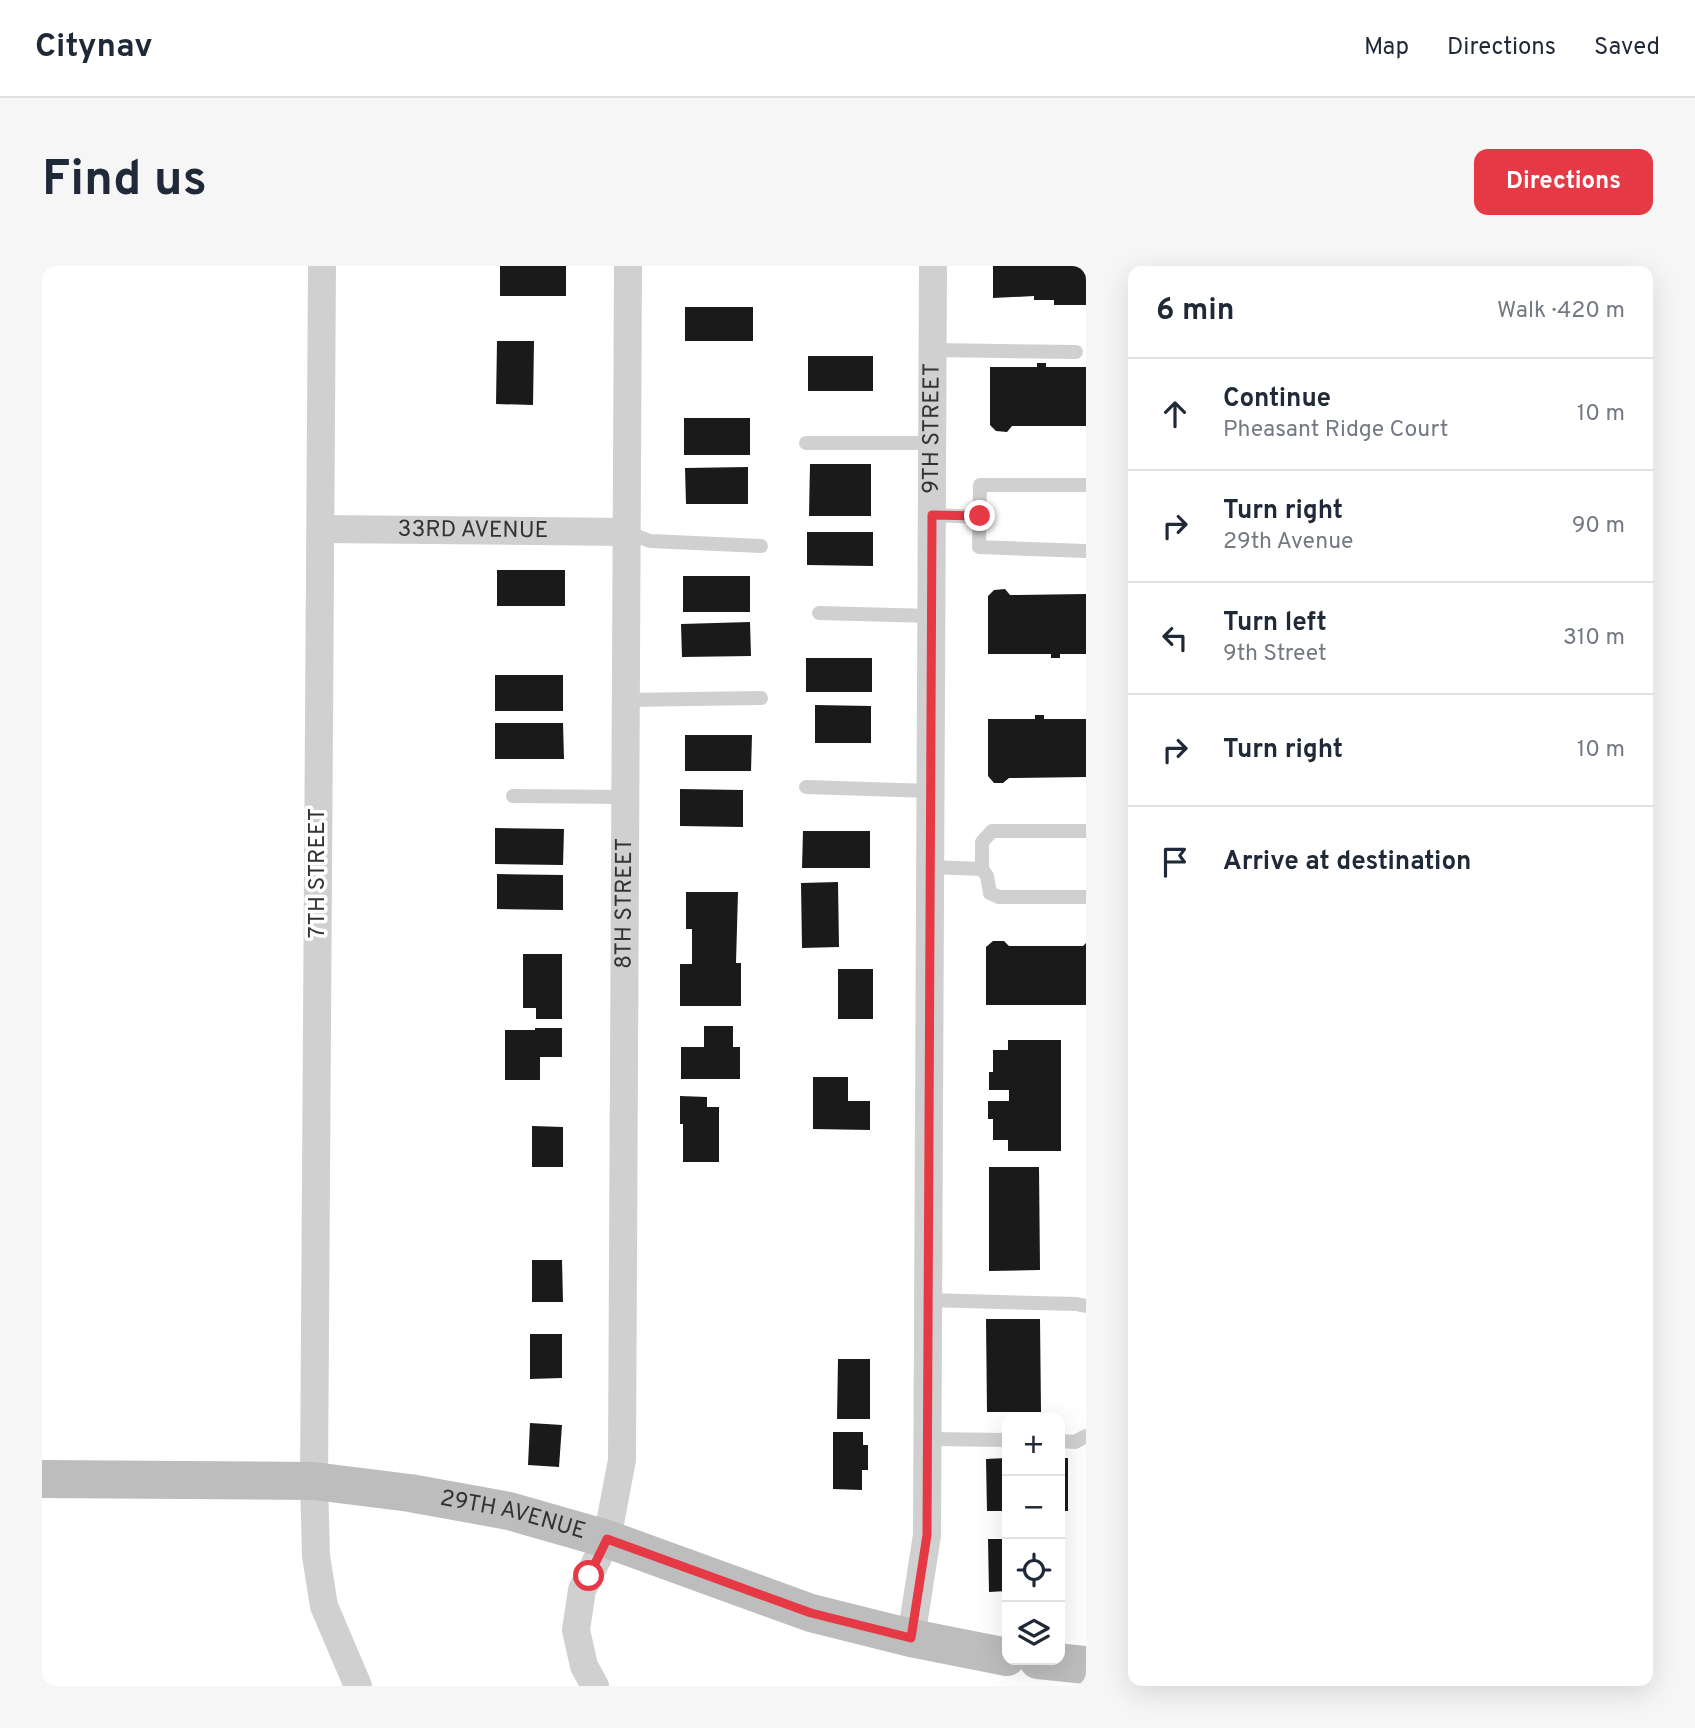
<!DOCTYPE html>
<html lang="en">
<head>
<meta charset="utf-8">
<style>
  :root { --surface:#fff; --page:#f6f6f7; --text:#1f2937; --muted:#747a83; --line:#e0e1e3; --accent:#e63946 }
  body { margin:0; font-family:Overpass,sans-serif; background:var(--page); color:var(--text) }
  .controls { position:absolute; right:21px; bottom:21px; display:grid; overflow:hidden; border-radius:14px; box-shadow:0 7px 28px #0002 }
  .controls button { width:63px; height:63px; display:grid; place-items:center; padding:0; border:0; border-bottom:2px solid var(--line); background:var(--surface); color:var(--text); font:35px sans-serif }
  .stop { position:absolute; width:21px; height:21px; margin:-16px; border:5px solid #e63946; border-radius:50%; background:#fff }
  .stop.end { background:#e63946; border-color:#fff; box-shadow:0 2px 7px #0008 }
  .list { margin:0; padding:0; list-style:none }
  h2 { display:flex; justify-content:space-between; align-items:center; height:91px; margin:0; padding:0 28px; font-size:30px }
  h2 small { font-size:23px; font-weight:400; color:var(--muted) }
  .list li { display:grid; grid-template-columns:46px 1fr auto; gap:21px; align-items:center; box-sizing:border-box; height:112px; padding:0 28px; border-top:2px solid var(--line) }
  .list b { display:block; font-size:26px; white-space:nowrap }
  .list p { margin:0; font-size:23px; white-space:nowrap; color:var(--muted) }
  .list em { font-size:23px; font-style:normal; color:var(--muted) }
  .icon { flex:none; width:38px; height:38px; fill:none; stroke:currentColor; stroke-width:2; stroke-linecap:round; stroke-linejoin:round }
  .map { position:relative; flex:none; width:1044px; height:1420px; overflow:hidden; border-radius:14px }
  header { display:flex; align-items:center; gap:42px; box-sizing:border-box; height:98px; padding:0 35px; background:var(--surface); border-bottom:2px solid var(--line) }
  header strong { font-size:33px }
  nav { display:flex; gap:38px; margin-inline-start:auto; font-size:24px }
  .intro { display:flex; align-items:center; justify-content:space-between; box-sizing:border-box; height:168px; padding:0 42px }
  h1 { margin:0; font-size:49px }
  .button { padding:18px 32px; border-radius:14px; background:var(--accent); color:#fff; font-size:24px; font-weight:700 }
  main { display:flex; gap:42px; padding:0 42px }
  aside { flex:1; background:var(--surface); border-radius:14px; box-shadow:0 7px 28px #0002 }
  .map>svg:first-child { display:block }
  .building { fill:#1a1a1a }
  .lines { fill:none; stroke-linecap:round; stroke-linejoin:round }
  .lane { stroke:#d0d0d0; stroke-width:14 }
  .street { stroke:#d0d0d0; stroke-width:28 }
  .secondary { stroke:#bdbdbd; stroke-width:38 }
  .route { stroke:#e63946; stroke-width:9 }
  .labels { text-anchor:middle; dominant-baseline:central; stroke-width:7; stroke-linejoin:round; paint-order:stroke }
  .street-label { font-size:23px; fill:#333; stroke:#fff }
</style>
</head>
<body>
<header>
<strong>Citynav</strong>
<nav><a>Map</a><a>Directions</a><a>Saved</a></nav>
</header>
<div class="intro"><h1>Find us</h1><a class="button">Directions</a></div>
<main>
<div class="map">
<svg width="1044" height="1420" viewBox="0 0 1044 1420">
  <rect width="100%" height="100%" fill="#fff"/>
  <g class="building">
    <rect x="458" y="0" width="66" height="30"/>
    <path d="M951 0H1044V39H1012V34H992V30L951 32Z"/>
    <rect x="643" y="41" width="68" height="34"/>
    <path d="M455 75H492L491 139 454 138Z"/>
    <rect x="766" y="90" width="65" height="35"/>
    <path d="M995 97H1004V101H1044V160H970L965 166 954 165 948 159V101H995Z"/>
    <rect x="642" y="152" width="66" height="37"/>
    <path d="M768 198H829V250H767Z"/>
    <path d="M706 201V238H644L643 202Z"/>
    <path d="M765 266H831V300L765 299Z"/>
    <rect x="455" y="304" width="68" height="36"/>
    <rect x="641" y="310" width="67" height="36"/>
    <path d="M963 323 968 329 1044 328V388H1018V392H1009V388H946V330L952 324Z"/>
    <path d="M708 356 709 390 640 391 639 358Z"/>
    <rect x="764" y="392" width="66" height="34"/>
    <rect x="453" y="409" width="68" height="36"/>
    <path d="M773 439 829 440V477H773Z"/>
    <path d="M993 449H1002V453H1044V511L967 512 961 517H952L946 510V453H993Z"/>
    <path d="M453 457H521L522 493H453Z"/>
    <path d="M643 469H710L709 505H643Z"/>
    <path d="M638 523 701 524V561L638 560Z"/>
    <path d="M453 562 522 563 521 599 453 598Z"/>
    <path d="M761 565H828V602H760Z"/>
    <path d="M455 608 521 609V644L455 643Z"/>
    <path d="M796 616 797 681 760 682 759 617Z"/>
    <path d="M644 626H696L694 697H699V740H638V698H650V663H644Z"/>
    <path d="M951 675H962L967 680H1041L1044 677V739H944V681Z"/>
    <path d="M481 688H520V753H494V742H481Z"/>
    <rect x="796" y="703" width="35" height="50"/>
    <path d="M662 760H691V781H698V813H639V781H662Z"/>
    <path d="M493 762H520V791H498V814H463V764H493Z"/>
    <path d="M966 774H1019V885H966V874H951V853H946V835H967V824H947V806H951V784H966Z"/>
    <path d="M771 811H806V835H828V864L771 863Z"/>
    <path d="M638 830 665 831V841H677V896H641V858H638Z"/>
    <path d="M490 860 521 861V901H490Z"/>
    <path d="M947 901H997L998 1004 947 1005Z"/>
    <path d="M490 994H520L521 1036H490Z"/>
    <path d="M944 1053H998L999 1146H945Z"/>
    <path d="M488 1068H520V1112L488 1113Z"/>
    <path d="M796 1093H828V1153H795Z"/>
    <path d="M488 1157 520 1159 517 1201 486 1199Z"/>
    <path d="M791 1166H821V1179H826V1204H820V1224L791 1223Z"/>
    <path d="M965 1192V1245H945L944 1193Z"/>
    <rect x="1018" y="1192" width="8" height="53"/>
    <path d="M946 1273H965V1325L947 1326Z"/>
  </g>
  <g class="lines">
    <g class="lane">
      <path d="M891 84 1034 86"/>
      <path d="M764 177H891"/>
      <path d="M1044 219H938L937 281 1044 285"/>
      <path d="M890 249 938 251"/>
      <path d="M584 266 608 275 719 280"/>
      <path d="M777 347 890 350"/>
      <path d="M584 434 719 432"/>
      <path d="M764 521 889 525"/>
      <path d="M471 530 583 531"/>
      <path d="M888 601 940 603 945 610 948 627 957 631H1044"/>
      <path d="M940 603V576L950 565H1044"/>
      <path d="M886 1034 1034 1038 1044 1040"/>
      <path d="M886 1173 965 1174"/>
      <path d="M1018 1175 1033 1176 1044 1170"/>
    </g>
    <g class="street">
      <path d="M280 0 272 1215 274 1290 282 1340 316 1420"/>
      <path id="s1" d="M279 263 584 266"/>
      <path id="s2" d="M869 1372 885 1269 891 0"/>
      <path id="s3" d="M553 1420 542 1400 534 1364 540 1324 565 1273 580 1194 586 0"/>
    </g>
    <g class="secondary">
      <path id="s4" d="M0 1213 272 1215 368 1227 467 1245 565 1273 769 1347 869 1372 965 1391"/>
      <path d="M996 1394 1044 1399"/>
    </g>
  </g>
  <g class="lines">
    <path class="route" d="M547 1310 565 1273 769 1347 869 1372 885 1269 890 249 938 250"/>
  </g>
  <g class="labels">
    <g class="street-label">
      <text stroke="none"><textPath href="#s2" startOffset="1211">9TH STREET</textPath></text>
      <text stroke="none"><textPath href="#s1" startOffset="152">33RD AVENUE</textPath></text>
      <text transform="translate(276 607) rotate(-90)">7TH STREET</text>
      <text stroke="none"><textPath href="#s3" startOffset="794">8TH STREET</textPath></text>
      <text stroke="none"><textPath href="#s4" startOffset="474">29TH AVENUE</textPath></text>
    </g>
  </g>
</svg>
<div class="controls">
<button>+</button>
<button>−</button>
<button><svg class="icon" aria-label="locate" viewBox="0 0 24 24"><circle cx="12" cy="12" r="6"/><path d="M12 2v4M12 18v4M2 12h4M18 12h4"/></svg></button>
<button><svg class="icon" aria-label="layers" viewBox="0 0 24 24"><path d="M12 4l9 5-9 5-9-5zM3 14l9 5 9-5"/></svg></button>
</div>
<div class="stop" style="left:547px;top:1310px"></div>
<div class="stop end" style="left:938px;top:250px"></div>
</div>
<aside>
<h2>6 min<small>Walk · 420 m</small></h2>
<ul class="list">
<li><svg class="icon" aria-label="ahead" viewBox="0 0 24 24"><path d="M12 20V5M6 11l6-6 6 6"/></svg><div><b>Continue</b><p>Pheasant Ridge Court</p></div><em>10 m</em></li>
<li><svg class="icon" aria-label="right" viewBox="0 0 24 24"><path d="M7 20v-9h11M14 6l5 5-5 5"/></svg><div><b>Turn right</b><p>29th Avenue</p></div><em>90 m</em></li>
<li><svg class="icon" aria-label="left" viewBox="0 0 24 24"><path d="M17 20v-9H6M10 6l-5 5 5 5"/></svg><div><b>Turn left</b><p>9th Street</p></div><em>310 m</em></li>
<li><svg class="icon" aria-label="right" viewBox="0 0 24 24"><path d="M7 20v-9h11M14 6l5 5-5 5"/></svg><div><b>Turn right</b></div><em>10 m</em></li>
<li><svg class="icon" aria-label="arrive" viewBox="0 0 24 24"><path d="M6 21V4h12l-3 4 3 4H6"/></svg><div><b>Arrive at destination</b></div></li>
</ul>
</aside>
</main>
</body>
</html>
